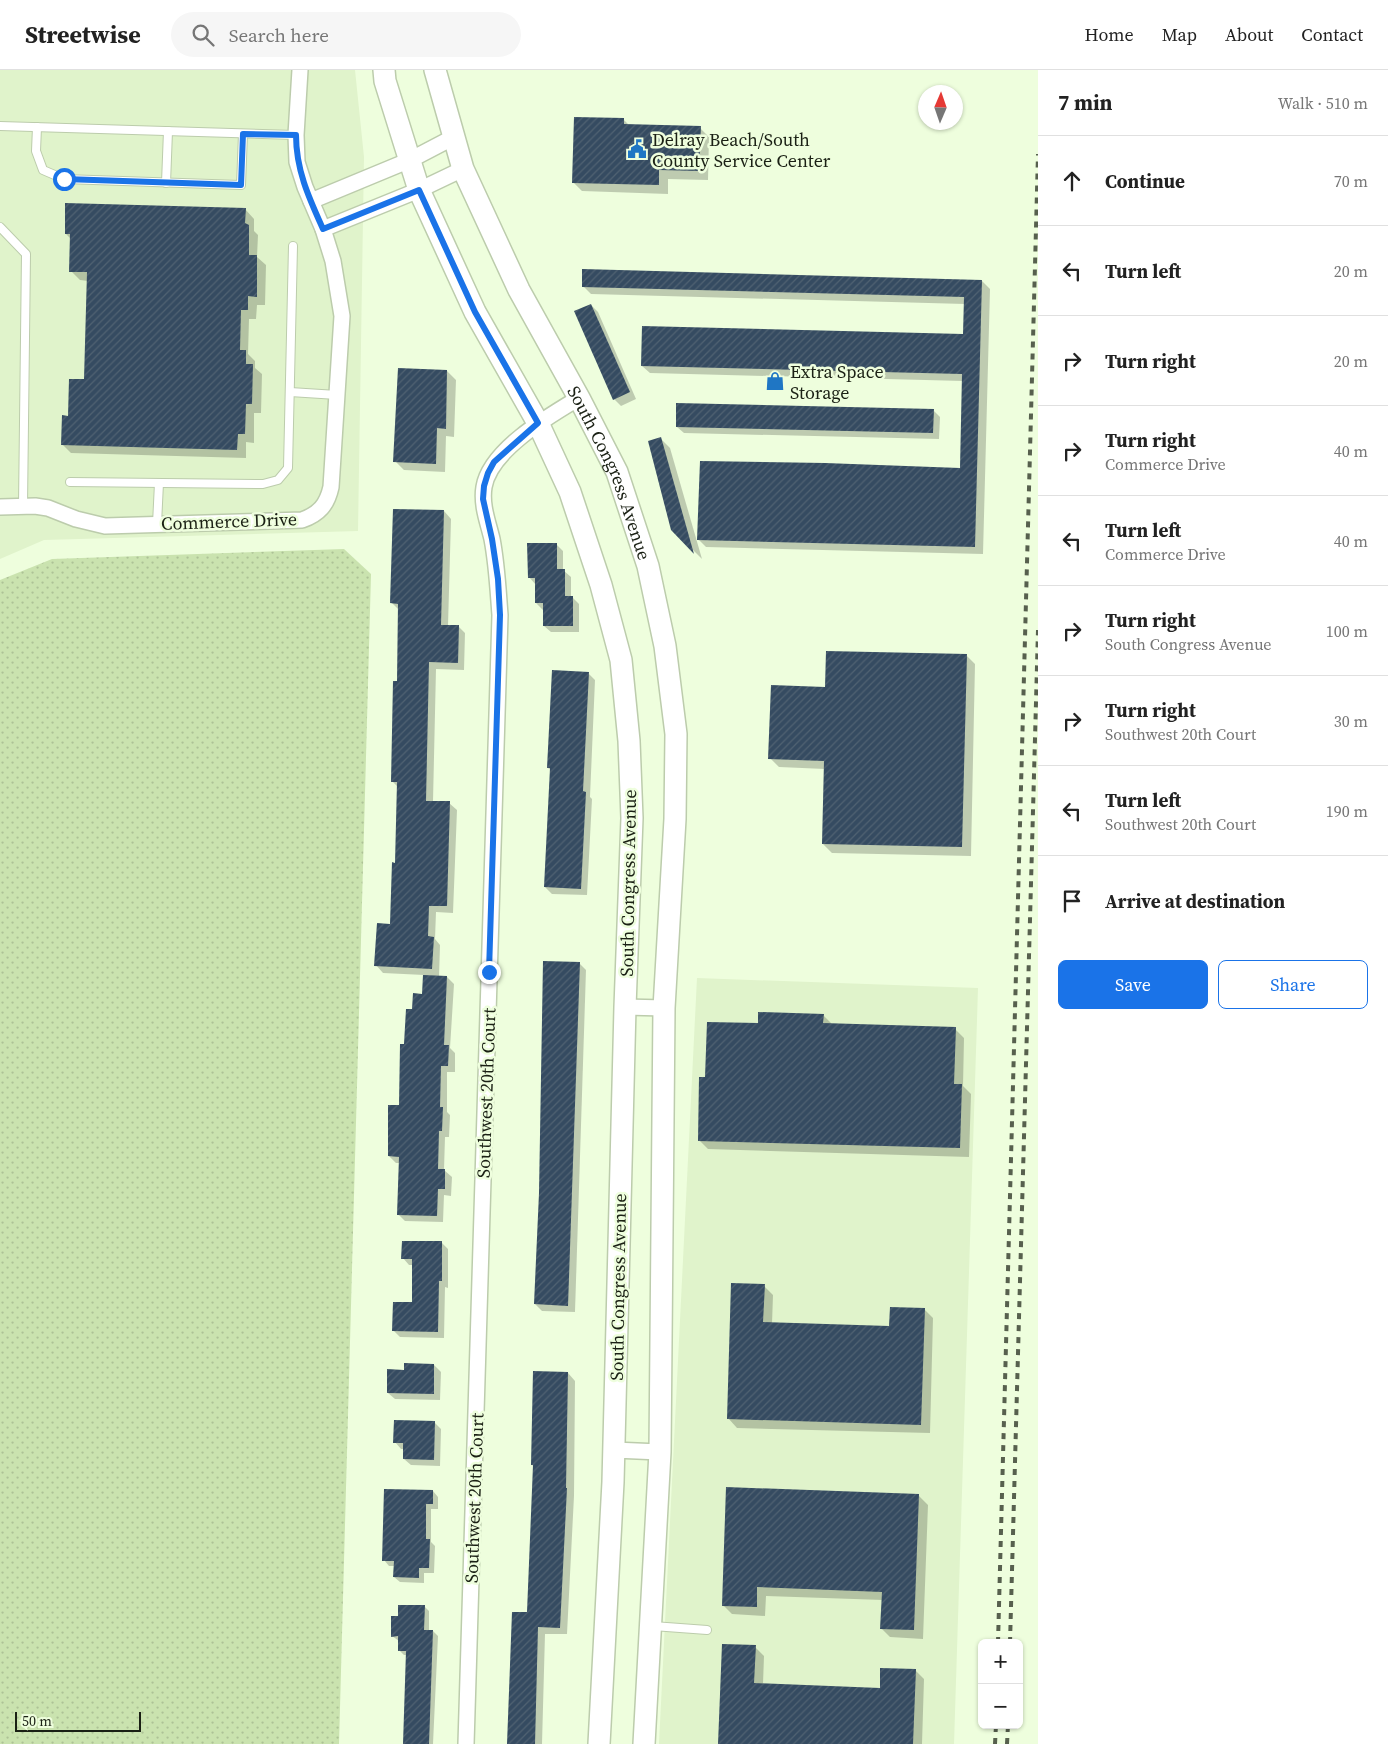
<!DOCTYPE html>
<html lang="en">
<head>
<meta charset="utf-8">
<style>
  :root { --surface:#fff; --page:#f6f6f6; --text:#222; --muted:#767676; --line:#e0e0e0; --accent:#1a73e8 }
  body { margin:0; font-family:"Source Serif 4",serif; background:var(--page); color:var(--text) }
  .controls { position:absolute; right:15px; bottom:15px; display:grid; overflow:hidden; border-radius:8px; box-shadow:0 1px 4px #0004 }
  .controls button { width:45px; height:45px; display:grid; place-items:center; padding:0; border:0; border-bottom:1px solid var(--line); background:var(--surface); color:var(--text); font:25px sans-serif }
  .compass { position:absolute; left:918px; top:15px; width:45px; height:45px; border-radius:50%; background:var(--surface); box-shadow:0 1px 4px #0004; rotate:2deg }
  .scale { position:absolute; left:15px; bottom:12px; width:126px; box-sizing:border-box; padding-left:5px; border:2px solid #1a2014; border-top:0; font-size:14px; line-height:18px; white-space:nowrap; color:#1a2014; -webkit-text-stroke:4px #eefedd; paint-order:stroke }
  .stop { position:absolute; width:15px; height:15px; margin:-11px; border:4px solid #1a73e8; border-radius:50%; background:#fff }
  .stop.end { background:#1a73e8; border-color:#fff; box-shadow:0 1px 5px #0008 }
  .list { margin:0; padding:0; list-style:none }
  h2 { display:flex; justify-content:space-between; align-items:center; height:65px; margin:0; padding:0 20px; font-size:21px }
  h2 small { font-size:16px; font-weight:400; color:var(--muted) }
  .list li { display:grid; grid-template-columns:32px 1fr auto; gap:15px; align-items:center; box-sizing:border-box; height:90px; padding:0 20px; border-top:1px solid var(--line) }
  .list b { display:block; font-size:19px; white-space:nowrap }
  .list p { margin:0; font-size:16px; white-space:nowrap; color:var(--muted) }
  .list em { font-size:16px; font-style:normal; color:var(--muted) }
  .actions { display:flex; gap:10px; padding:15px 20px }
  .actions a { flex:1; padding:11px 0; border:1px solid var(--accent); border-radius:8px; text-align:center; font-size:18px; color:var(--accent) }
  .actions .main { background:var(--accent); color:#fff }
  .icon { flex:none; width:28px; height:28px; fill:none; stroke:currentColor; stroke-width:2; stroke-linecap:round; stroke-linejoin:round }
  .map { position:relative; flex:none; width:1038px; height:1674px; overflow:hidden }
  header { display:flex; align-items:center; gap:30px; box-sizing:border-box; height:70px; padding:0 25px; background:var(--surface); border-bottom:1px solid var(--line) }
  header strong { font-size:24px }
  nav { display:flex; gap:28px; margin-inline-start:auto; font-size:18px }
  .search { width:350px; height:45px; background:var(--page); display:flex; align-items:center; gap:12px; box-sizing:border-box; padding:0 18px; border-radius:28px; color:var(--muted); font-size:19px }
  main { display:flex }
  aside { flex:1; background:var(--surface) }
  .map>svg:first-child { display:block }
  .built { fill:#e0f3cb }
  .grass { fill:url(#grass-dots) }
  .shadow { fill:#0003 }
  .building { fill:url(#building-hatch) }
  .lines { fill:none; stroke-linecap:round; stroke-linejoin:round }
  .service-casing { stroke:#bcccac; stroke-width:10 }
  .minor-casing { stroke:#bcccac; stroke-width:18 }
  .secondary-casing { stroke:#bcccac; stroke-width:24 }
  .service { stroke:#fff; stroke-width:8 }
  .minor { stroke:#fff; stroke-width:15 }
  .secondary { stroke:#fff; stroke-width:21 }
  .rail { stroke:#57604e; stroke-width:4; stroke-dasharray:6 6; stroke-linecap:butt }
  .route { stroke:#1a73e8; stroke-width:6 }
  .labels { text-anchor:middle; dominant-baseline:central; stroke-width:5; stroke-linejoin:round; paint-order:stroke }
  .poi-label { font-size:18px; fill:#1a2014; stroke:#eefedd; text-anchor:start }
  .street-label { font-size:18px; fill:#1a2014; stroke:#eefedd }
</style>
</head>
<body>
<header>
<strong>Streetwise</strong>
<div class="search"><svg class="icon" aria-label="search" viewBox="0 0 24 24"><circle cx="10" cy="10" r="6"/><path d="M15 15l6 6"/></svg>Search here</div>
<nav><a>Home</a><a>Map</a><a>About</a><a>Contact</a></nav>
</header>
<main>
<div class="map">
<svg width="1038" height="1674" viewBox="0 0 1038 1674">
  <defs>
    <pattern id="grass-dots" width="8" height="8" patternUnits="userSpaceOnUse" patternTransform="scale(1.25)"><rect width="8" height="8" fill="#cae3af"/><path d="M2 2h.1M6 6h.1" fill="none" stroke="#adc296" stroke-width="1.8" stroke-linecap="round"/></pattern>
    <pattern id="building-hatch" width="6" height="6" patternUnits="userSpaceOnUse" patternTransform="scale(1.25)"><rect width="6" height="6" fill="#354b61"/><path d="M-1 1l2-2M0 6l6-6M5 7l2-2" fill="none" stroke="#506272"/></pattern>
  </defs>
  <rect width="100%" height="100%" fill="#eefedd"/>
  <g class="built">
    <path d="M0 0H355L364 87 358 461 44 470 0 489Z"/>
    <path d="M697 908 978 918 954 1674H659Z"/>
  </g>
  <path class="grass" d="M344 479 371 504 339 1674H0V510L52 489Z"/>
  <g class="shadow">
    <path d="M623 49 630 56 700 58 709 67 708 110 668 109V124L582 121 573 112Z"/>
    <path d="M245 139 254 149V161L258 165 257 187 266 195 265 235H257L256 249H249L248 284 255 291V298L262 304 261 343H254V373L246 372V388L71 383 62 374 69 347 86 311 88 211 80 210 71 201V169L66 164Z"/>
    <path d="M982 211 990 219 983 484 706 477 698 469 961 400 963 311 650 303 642 296 964 265 965 234 591 224 583 216Z"/>
    <path d="M591 235 598 242 636 329 621 336 614 329Z"/>
    <path d="M447 301 456 310 454 367 446 366 445 402 404 400 395 391Z"/>
    <path d="M933 340 940 347 939 369 684 363 677 357Z"/>
    <path d="M661 369 670 378 702 489 672 459Z"/>
    <path d="M444 441 451 449 448 556H458L465 563 464 600 436 599 433 732 449 733 457 740 453 843 436 842 435 869 440 875 439 907H447L454 914 450 978 455 983V1002H447V1042L450 1045 449 1067H445L444 1100 452 1107 451 1126 444 1125 443 1152 405 1151 398 1144 400 1093H396L389 1086 400 1037 405 975 413 941 423 925 424 905 383 903 376 895 391 855 397 794 398 717 392 711 398 613 400 541 392 533Z"/>
    <path d="M556 474 563 481V500L571 507V526L579 534V562H551L544 556 543 540 536 533V515L529 507Z"/>
    <path d="M966 585 975 594 971 786 832 783 823 774 825 699 779 697 770 688 826 619Z"/>
    <path d="M588 603 595 610 590 727 592 729 587 825 552 824 545 817 551 700 548 698Z"/>
    <path d="M579 893 586 900 575 1242 542 1241 535 1234Z"/>
    <path d="M823 945 833 955 955 959 964 968 963 1016 971 1024 969 1087 708 1079 699 1070 706 1008 759 954Z"/>
    <path d="M442 1173 448 1179V1218L445 1217 444 1268 400 1267 393 1260 413 1234 414 1195H409L403 1188Z"/>
    <path d="M764 1216 773 1225 772 1254 891 1257 924 1239 933 1248 930 1363 737 1358 728 1348Z"/>
    <path d="M434 1295 441 1302 440 1330 395 1329 388 1323 405 1301Z"/>
    <path d="M568 1303 575 1311 574 1426 567 1564H545L542 1674H509L528 1544 535 1397 532 1395Z"/>
    <path d="M434 1352 441 1359 440 1396 411 1395 404 1389V1379H401L395 1372Z"/>
    <path d="M433 1421 438 1427V1439H431V1472L435 1476 434 1503H424V1513L400 1512 394 1507 395 1496H389L384 1490Z"/>
    <path d="M919 1426 928 1435 923 1569 890 1567 881 1558 883 1530 766 1526 765 1546 732 1544 723 1535Z"/>
    <path d="M424 1536 429 1541V1561H433L438 1566 433 1674H404L407 1585H404L399 1580V1571L392 1566 400 1548Z"/>
    <path d="M755 1577 764 1586 763 1614 881 1619 915 1600 924 1609 922 1674H720Z"/>
  </g>
  <g class="building">
    <path d="M574 47 624 48V54L701 56 699 101 659 100V115L572 113Z"/>
    <path d="M65 133 246 138 245 153 249 155V185H257V227L248 226V240H241L240 280H246V294H253L252 334H246L245 364H238L237 380 61 375 62 345 68 346 69 309H84L87 202H69L70 164H65Z"/>
    <path d="M582 199 982 210 975 477 697 470 700 391 825 393 960 398 962 304 641 296 642 256 963 264 964 227 582 217Z"/>
    <path d="M591 234 630 322 613 330 574 241Z"/>
    <path d="M398 298 447 300 446 359 437 358 436 394 393 392Z"/>
    <path d="M676 333 934 339 933 363 676 357Z"/>
    <path d="M661 367 694 484 671 460 648 371Z"/>
    <path d="M393 439 444 440 441 555H459L458 593 429 592 426 731H450L447 836H429L428 866 434 867 432 899 374 896 377 853 390 854 392 792 395 793 397 712H391L393 611H397L398 534 390 533Z"/>
    <path d="M527 473H557V499H565V526H573V556H543V533H535V508H528Z"/>
    <path d="M826 581 967 584 962 777 822 774 824 691 768 689 771 615 825 617Z"/>
    <path d="M552 600 589 602 583 721 586 722 581 819 544 817 550 698H547Z"/>
    <path d="M543 891 580 892 568 1236 534 1234 539 1123Z"/>
    <path d="M423 905 447 906 444 975H449L448 996H441L440 1037H443L442 1061H439L438 1099H445V1119H438L437 1146 397 1145 399 1087 388 1086V1035H399L400 974H404L406 939H412L413 923 422 924Z"/>
    <path d="M758 942 824 944 823 953 956 957 954 1014H962L960 1078 698 1071 699 1007H705L707 952 758 953Z"/>
    <path d="M402 1171H442V1211H439L438 1262 392 1261 393 1232H412V1189H401Z"/>
    <path d="M731 1213 765 1214 763 1252 889 1256 890 1237 925 1238 921 1355 727 1349Z"/>
    <path d="M404 1293 434 1294V1324L387 1323V1299L404 1300Z"/>
    <path d="M533 1301 568 1302 566 1418H567L560 1558 538 1557 535 1674H507L512 1542H527L533 1395H531Z"/>
    <path d="M394 1350 435 1351 434 1390 403 1389V1373H393Z"/>
    <path d="M726 1417 919 1424 914 1560 880 1559 882 1522 757 1517V1537L722 1536Z"/>
    <path d="M384 1419 433 1420V1434H426V1469H430L429 1498H419V1508L393 1507 394 1491H382Z"/>
    <path d="M398 1535H425L424 1560H433L429 1674H403L406 1581H398V1566L391 1567V1546H398Z"/>
    <path d="M722 1574 756 1575 754 1613 880 1618V1598L916 1599 913 1674H718Z"/>
  </g>
  <g class="lines">
    <g class="service-casing">
      <g id="service">
        <path d="M0 56 296 65"/>
        <path d="M37 57 36 81 43 100 64 109 241 115 243 64"/>
        <path d="M166 113 168 61"/>
        <path d="M0 157 26 184 23 436"/>
        <path d="M290 322 337 325"/>
        <path d="M70 412 263 414 278 410 288 398 293 176"/>
        <path d="M157 454 159 413"/>
        <path d="M653 1556 707 1560"/>
      </g>
    </g>
    <g class="minor-casing">
      <g id="minor">
        <path d="M311 131 410 90 454 67"/>
        <path d="M323 159 419 120 463 99"/>
        <path d="M0 437 35 436 48 438 76 449 105 456 302 450C319 444 327 435 331 417L342 246 333 191 323 159 305 117 297 92 296 65 300 0"/>
        <path d="M625 937 664 938"/>
        <path d="M614 1380 660 1382"/>
        <path d="M466 1674 500 545C498 520 497 495 492 469 488 452 481 435 484 417 490 380 549 346 579 328"/>
      </g>
    </g>
    <g class="secondary-casing">
      <g id="secondary">
        <path d="M384 0 385 11 419 120 475 242 538 353 570 422 601 515 621 590 629 671 632 748 625 937 613 1412 599 1674"/>
        <path id="s1" d="M435 0 463 99 519 220 579 328 617 402 648 496 665 576 676 664 675 749 664 938 660 1382 644 1674"/>
      </g>
    </g>
    <use href="#service" class="service"/>
    <use href="#minor" class="minor"/>
    <use href="#secondary" class="secondary"/>
    <g class="rail">
      <path d="M998 1573 1038 84"/>
      <path d="M1010 1573 1038 560"/>
      <path d="M995 1674 996 1655"/>
      <path d="M1007 1674 1008 1655"/>
    </g>
  </g>
  <g class="lines">
    <path class="route" d="M64 109 241 115 243 64 296 65C296 100 309 128 323 159L419 120 475 242 538 353 494 392 488 403 484 416 483 429 492 469 498 509 500 545 489 902"/>
  </g>
  <defs>
    <g id="civic-bare" transform="scale(1.5)"><path d="M-.6-6.5H3V-4.5H.6V-3L4-1V1h2V6H-6V1h2V-1L-.6-3ZM-1.2 2.5V6h2.4V2.5Z" fill="#1f76c4" stroke="#eefedd" stroke-width="2.5" paint-order="stroke"/></g>
    <g id="shop-bare" transform="scale(1.5)"><path d="M-5-2.5h2.3a2.7 3.5 0 0 1 5.4 0H5L5.5 6h-11ZM-1.5-2.5h3a1.5 2.3 0 0 0-3 0Z" fill="#1f76c4" stroke="#eefedd" stroke-width="2.5" paint-order="stroke"/></g>
  </defs>
  <g fill-rule="evenodd">
    <use href="#civic-bare" x="637" y="79"/>
    <use href="#shop-bare" x="775" y="311"/>
  </g>
  <g class="labels">
    <g class="poi-label">
      <text x="652" y="69">Delray Beach/South<tspan x="652" dy="21">County Service Center</tspan></text>
      <text x="790" y="301">Extra Space<tspan x="790" dy="21">Storage</tspan></text>
    </g>
    <g class="street-label">
      <text stroke="none"><textPath href="#s1" startOffset="441">South Congress Avenue</textPath></text>
      <text transform="translate(229 451) rotate(-2)">Commerce Drive</text>
      <text transform="translate(628 813) rotate(-89)">South Congress Avenue</text>
      <text transform="translate(486 1023) rotate(-88)">Southwest 20th Court</text>
      <text transform="translate(618 1217) rotate(-89)">South Congress Avenue</text>
      <text transform="translate(474 1428) rotate(-88)">Southwest 20th Court</text>
    </g>
  </g>
</svg>
<div class="controls">
<button>+</button>
<button>−</button>
</div>
<svg class="compass" viewBox="-18 -18 36 36"><path d="M0-13l5 13h-10z" fill="#e53935"/><path d="M0 13l5-13h-10z" fill="#767676"/></svg>
<div class="scale">50 m</div>
<div class="stop" style="left:64px;top:109px"></div>
<div class="stop end" style="left:489px;top:902px"></div>
</div>
<aside>
<h2>7 min<small>Walk · 510 m</small></h2>
<ul class="list">
<li><svg class="icon" aria-label="ahead" viewBox="0 0 24 24"><path d="M12 20V5M6 11l6-6 6 6"/></svg><div><b>Continue</b></div><em>70 m</em></li>
<li><svg class="icon" aria-label="left" viewBox="0 0 24 24"><path d="M17 20v-9H6M10 6l-5 5 5 5"/></svg><div><b>Turn left</b></div><em>20 m</em></li>
<li><svg class="icon" aria-label="right" viewBox="0 0 24 24"><path d="M7 20v-9h11M14 6l5 5-5 5"/></svg><div><b>Turn right</b></div><em>20 m</em></li>
<li><svg class="icon" aria-label="right" viewBox="0 0 24 24"><path d="M7 20v-9h11M14 6l5 5-5 5"/></svg><div><b>Turn right</b><p>Commerce Drive</p></div><em>40 m</em></li>
<li><svg class="icon" aria-label="left" viewBox="0 0 24 24"><path d="M17 20v-9H6M10 6l-5 5 5 5"/></svg><div><b>Turn left</b><p>Commerce Drive</p></div><em>40 m</em></li>
<li><svg class="icon" aria-label="right" viewBox="0 0 24 24"><path d="M7 20v-9h11M14 6l5 5-5 5"/></svg><div><b>Turn right</b><p>South Congress Avenue</p></div><em>100 m</em></li>
<li><svg class="icon" aria-label="right" viewBox="0 0 24 24"><path d="M7 20v-9h11M14 6l5 5-5 5"/></svg><div><b>Turn right</b><p>Southwest 20th Court</p></div><em>30 m</em></li>
<li><svg class="icon" aria-label="left" viewBox="0 0 24 24"><path d="M17 20v-9H6M10 6l-5 5 5 5"/></svg><div><b>Turn left</b><p>Southwest 20th Court</p></div><em>190 m</em></li>
<li><svg class="icon" aria-label="arrive" viewBox="0 0 24 24"><path d="M6 21V4h12l-3 4 3 4H6"/></svg><div><b>Arrive at destination</b></div></li>
</ul>
<div class="actions"><a class="main">Save</a><a>Share</a></div>
</aside>
</main>
</body>
</html>
